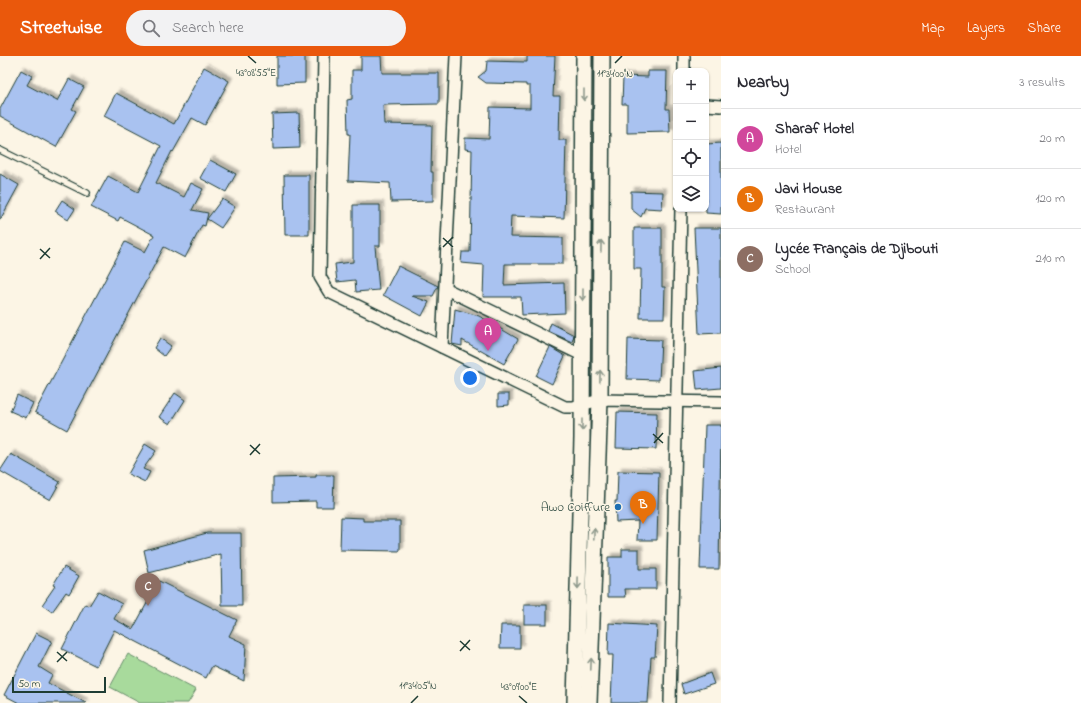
<!DOCTYPE html>
<html lang="en">
<head>
<meta charset="utf-8">
<style>
  :root { --surface:#fff; --page:#f2f2f3; --text:#2b2b33; --muted:#7c7c81; --line:#e1e1e2; --accent:#ea580c }
  body { margin:0; font-family:"Indie Flower",sans-serif; background:var(--page); color:var(--text) }
  .controls { position:absolute; right:12px; top:12px; display:grid; overflow:hidden; border-radius:8px; box-shadow:0 1px 3px #0004 }
  .controls button { width:36px; height:36px; display:grid; place-items:center; padding:0; border:0; border-bottom:1px solid var(--line); background:var(--surface); color:var(--text); font:20px sans-serif }
  .scale { position:absolute; left:12px; bottom:10px; width:94px; box-sizing:border-box; padding-left:4px; border:2px solid #1f3d34; border-top:0; font-size:11px; line-height:14px; white-space:nowrap; color:#1f3d34; -webkit-text-stroke:3px #fcf5e5; paint-order:stroke }
  .you { position:absolute; left:470px; top:322px; width:14px; height:14px; margin:-10px; border:3px solid #fff; border-radius:50%; background:#1a73e8; box-shadow:0 0 0 6px #1a73e833 }
  .badge { display:grid; place-items:center; width:26px; height:26px; border-radius:50%; background:var(--accent); color:#fff; font-size:13px; font-weight:700 }
  .pin { position:absolute; translate:-50% -33px; filter:drop-shadow(0 1px 2px #0008) }
  .pin::after { content:''; position:absolute; top:21px; width:14px; height:12px; background:inherit; clip-path:polygon(0 0,100% 0,50% 100%) }
  .list { margin:0; padding:0; list-style:none }
  h2 { display:flex; justify-content:space-between; align-items:center; height:52px; margin:0; padding:0 16px; font-size:17px }
  h2 small { font-size:13px; font-weight:400; color:var(--muted) }
  .list li { display:grid; grid-template-columns:26px 1fr auto; gap:12px; align-items:center; box-sizing:border-box; height:60px; padding:0 16px; border-top:1px solid var(--line) }
  .list b { display:block; font-size:15px; white-space:nowrap }
  .list p { margin:0; font-size:13px; white-space:nowrap; color:var(--muted) }
  .list em { font-size:13px; font-style:normal; color:var(--muted) }
  .icon { flex:none; width:22px; height:22px; fill:none; stroke:currentColor; stroke-width:2; stroke-linecap:round; stroke-linejoin:round }
  .map { position:relative; flex:none; width:721px; height:647px; overflow:hidden }
  header { display:flex; align-items:center; gap:24px; box-sizing:border-box; height:56px; padding:0 20px; background:var(--accent); color:#fff }
  header strong { font-size:19px }
  nav { display:flex; gap:22px; margin-inline-start:auto; font-size:14px }
  .search { width:280px; height:36px; background:var(--page); display:flex; align-items:center; gap:10px; box-sizing:border-box; padding:0 14px; border-radius:22px; color:var(--muted); font-size:15px }
  main { display:flex }
  aside { flex:1; background:var(--surface) }
  .map>svg:first-child { display:block }
  .green { fill:#a8da9c; stroke:#648c68 }
  .building { fill:#a9c2f0; stroke:#1f3d34; filter:url(#shadow) }
  .lines { fill:none; stroke-linecap:round; stroke-linejoin:round }
  .lane-casing { stroke:#1f3d34; stroke-width:8 }
  .street-casing { stroke:#1f3d34; stroke-width:14 }
  .secondary-casing { stroke:#1f3d34; stroke-width:18 }
  .lane { stroke:#fcf5e5; stroke-width:5.5 }
  .street { stroke:#fcf5e5; stroke-width:11 }
  .secondary { stroke:#fcf5e5; stroke-width:15 }
  .oneway { stroke:#8e998c }
  .ticks { fill:none; stroke:#1f3d34; stroke-width:1.5 }
  .poi-dot { fill:#1f6fb2; stroke:#fcf5e5; stroke-width:1.5 }
  .labels { text-anchor:middle; dominant-baseline:central; stroke-width:3; stroke-linejoin:round; paint-order:stroke }
  .poi-label { font-size:13px; fill:#1f3d34; stroke:#fcf5e5; text-anchor:end }
  .ticks-label { font-size:10px; text-anchor:middle; fill:#1f3d34; stroke:#fcf5e5; stroke-width:3; stroke-linejoin:round; paint-order:stroke }
</style>
</head>
<body>
<header>
<strong>Streetwise</strong>
<div class="search"><svg class="icon" aria-label="search" viewBox="0 0 24 24"><circle cx="10" cy="10" r="6"/><path d="M15 15l6 6"/></svg>Search here</div>
<nav><a>Map</a><a>Layers</a><a>Share</a></nav>
</header>
<main>
<div class="map">
<svg width="721" height="647" viewBox="0 0 721 647">
  <defs>
    <filter id="shadow"><feDropShadow dx="3.5" dy="-3.5" stdDeviation="1" flood-color="#0004"/></filter>
  </defs>
  <rect width="100%" height="100%" fill="#fcf5e5"/>
  <filter id="ink" filterUnits="userSpaceOnUse"><feTurbulence type="fractalNoise" baseFrequency=".025" numOctaves="2"/><feDisplacementMap in="SourceGraphic" scale="8" xChannelSelector="R" yChannelSelector="G"/><feConvolveMatrix kernelMatrix="1 2 1 2 8 2 1 2 1" color-interpolation-filters="sRGB"/></filter>
  <g filter="url(#ink)">
    <path class="green" d="M128 598 196 634 188 647H140L110 631Z"/>
    <g class="building">
      <path d="M277 0H305V27L277 28Z"/>
      <path d="M361 0H381L382 17H439V48L383 49 384 68 432 69 431 116H433V145L391 146 390 127 348 125 350 78H348L347 44 352 43V14H361Z"/>
      <path d="M527 0H555L553 40H560L559 84H566L564 162 511 160 510 181 563 182V208H505L504 229 564 227 565 257 522 259 521 241H483L484 209 461 207 462 196H470L472 94 465 93V82L489 83 490 51 530 52V30H526V28L486 27 478 21 486 15 487 5 527 6Z"/>
      <path d="M204 11 229 25 205 69 192 62 173 96 172 95 156 127 184 141 191 127 203 133 192 154 208 157 205 170 202 169 185 202 164 191 67 374 35 356 125 186 145 196 154 179 120 161 118 165 91 151 108 120 138 136 161 90 104 60 116 37 174 68Z"/>
      <path d="M21 14 32 20 27 29 57 45 69 23 84 31 72 53 76 55 56 91 0 60V53Z"/>
      <path d="M648 15H667L666 53H669L670 76 627 77V48H622L623 20 648 21Z"/>
      <path d="M299 57 300 92 273 93 272 58Z"/>
      <path d="M721 87V158L706 157V88Z"/>
      <path d="M210 104 236 118 226 136 200 122Z"/>
      <path d="M0 118 19 129 0 164Z"/>
      <path d="M284 119H309V179H285Z"/>
      <path d="M631 135 663 136 662 153 645 152 641 161 631 153Z"/>
      <path d="M222 143 235 151 221 172 207 163Z"/>
      <path d="M62 144 75 153 68 164 55 155Z"/>
      <path d="M353 149H380V190H375L379 234 356 236 355 224 337 226 335 208 353 206Z"/>
      <path d="M634 172H662V231H665L664 262H640L641 213H634Z"/>
      <path d="M694 172H721V277L699 278Z"/>
      <path d="M398 210 438 230 433 240H412L429 246 422 260 383 239Z"/>
      <path d="M455 253 479 260 518 283 504 308 462 284V290L452 288Z"/>
      <path d="M551 267 574 279 572 286 548 275Z"/>
      <path d="M160 282 171 290 164 300 154 292Z"/>
      <path d="M628 283 661 284 659 324 627 323Z"/>
      <path d="M550 291 565 300 552 328 536 320Z"/>
      <path d="M721 312V332L697 334 695 315Z"/>
      <path d="M175 337 185 344 170 368 159 361Z"/>
      <path d="M498 338H509V349L498 350Z"/>
      <path d="M17 339 33 347 26 362 10 355Z"/>
      <path d="M617 356 657 357 656 393 616 392Z"/>
      <path d="M705 369H721L719 513H700Z"/>
      <path d="M145 388 156 395 143 413 150 416 145 426 128 418Z"/>
      <path d="M11 398 60 426 50 444 0 415Z"/>
      <path d="M618 415 659 416 657 484H637L638 465 616 466 615 445H617Z"/>
      <path d="M316 419H334L333 451H316V445L273 446V422L316 421Z"/>
      <path d="M341 461 363 462V465H400V495L340 494Z"/>
      <path d="M207 477H241L242 550H222L221 498 149 517 144 494Z"/>
      <path d="M622 493H639V513H656V533H625L626 541H608V501H622Z"/>
      <path d="M64 511 79 520 69 538 66 536 52 556 42 549 55 530 53 529Z"/>
      <path d="M159 525 237 564 229 580 246 588 244 625 212 610 206 622 114 574 96 610 62 593 85 548 89 550 98 535 122 548 114 563 133 573Z"/>
      <rect x="524" y="549" width="23" height="19"/>
      <path d="M609 567 657 570 655 601H651L648 647H611L613 599H608Z"/>
      <path d="M501 569H520V592H500Z"/>
      <path d="M36 577 52 585 39 611 52 619 48 627 86 647H19L4 639Z"/>
      <path d="M710 617 714 628 684 638 681 628Z"/>
    </g>
    <g class="lines">
      <g class="lane-casing">
        <path id="lane" d="M0 94 87 137"/>
      </g>
      <g class="street-casing">
        <g id="street">
          <path d="M324 0 320 221 329 236 565 351H573L600 344 721 346"/>
          <path d="M684 15V0"/>
          <path d="M706 49 721 50"/>
          <path d="M446 233 582 299"/>
          <path d="M442 291 456 0"/>
          <path d="M670 647 681 153"/>
        </g>
      </g>
      <g class="secondary-casing">
        <g id="secondary">
          <path d="M575 647 582 382 584 0"/>
          <path d="M589 647 600 344 602 0"/>
        </g>
      </g>
      <use href="#lane" class="lane"/>
      <use href="#street" class="street"/>
      <use href="#secondary" class="secondary"/>
    </g>
    <defs><path id="oneway-shaft" d="M-6 0H5M1.5-3L5.5 0L1.5 3" fill="none" stroke-width="1.6" stroke-linecap="round" stroke-linejoin="round"/></defs>
    <g class="oneway">
      <use href="#oneway-shaft" transform="translate(584 39) rotate(90)"/>
      <use href="#oneway-shaft" transform="translate(601 190) rotate(-89)"/>
      <use href="#oneway-shaft" transform="translate(583 239) rotate(90)"/>
      <use href="#oneway-shaft" transform="translate(600 320) rotate(-89)"/>
      <use href="#oneway-shaft" transform="translate(582 369) rotate(90)"/>
      <use href="#oneway-shaft" transform="translate(594 478) rotate(-88)"/>
      <use href="#oneway-shaft" transform="translate(578 527) rotate(91)"/>
      <use href="#oneway-shaft" transform="translate(591 608) rotate(-88)"/>
    </g>
  </g>
  <path class="ticks" d="M248 0 256 7M615 7 622 0M443 182 453 191M443 191 453 181M40 193 50 202M40 203 50 192M653 378 663 387M654 387 663 377M250 389 260 398M250 399 260 388M460 585 470 594M460 595 470 584M57 596 67 605M57 606 67 596M519 640 527 647M411 647 418 640"/>
  <circle class="poi-dot" cx="618" cy="451" r="4"/>
  <g class="labels">
    <g class="poi-label">
      <text x="610" y="451">Awo Coiffure</text>
    </g>
  </g>
  <g class="ticks-label">
    <text x="256" y="20">43°08'55"E</text>
    <text x="615" y="21">11°34'00"N</text>
    <text x="418" y="633">11°34'05"N</text>
    <text x="519" y="634">43°09'00"E</text>
  </g>
</svg>
<div class="controls">
<button>+</button>
<button>−</button>
<button><svg class="icon" aria-label="locate" viewBox="0 0 24 24"><circle cx="12" cy="12" r="6"/><path d="M12 2v4M12 18v4M2 12h4M18 12h4"/></svg></button>
<button><svg class="icon" aria-label="layers" viewBox="0 0 24 24"><path d="M12 4l9 5-9 5-9-5zM3 14l9 5 9-5"/></svg></button>
</div>
<div class="scale">50 m</div>
<div class="you"></div>
<div class="pin badge" style="left:488px;top:295px;background:#d1479c">A</div>
<div class="pin badge" style="left:643px;top:468px;background:#e8710a">B</div>
<div class="pin badge" style="left:148px;top:550px;background:#8d6e63">C</div>
</div>
<aside>
<h2>Nearby<small>3 results</small></h2>
<ul class="list">
<li><span class="badge" style="background:#d1479c">A</span><div><b>Sharaf Hotel</b><p>Hotel</p></div><em>20 m</em></li>
<li><span class="badge" style="background:#e8710a">B</span><div><b>Javi House</b><p>Restaurant</p></div><em>120 m</em></li>
<li><span class="badge" style="background:#8d6e63">C</span><div><b>Lycée Français de Djibouti</b><p>School</p></div><em>210 m</em></li>
</ul>
</aside>
</main>
</body>
</html>
